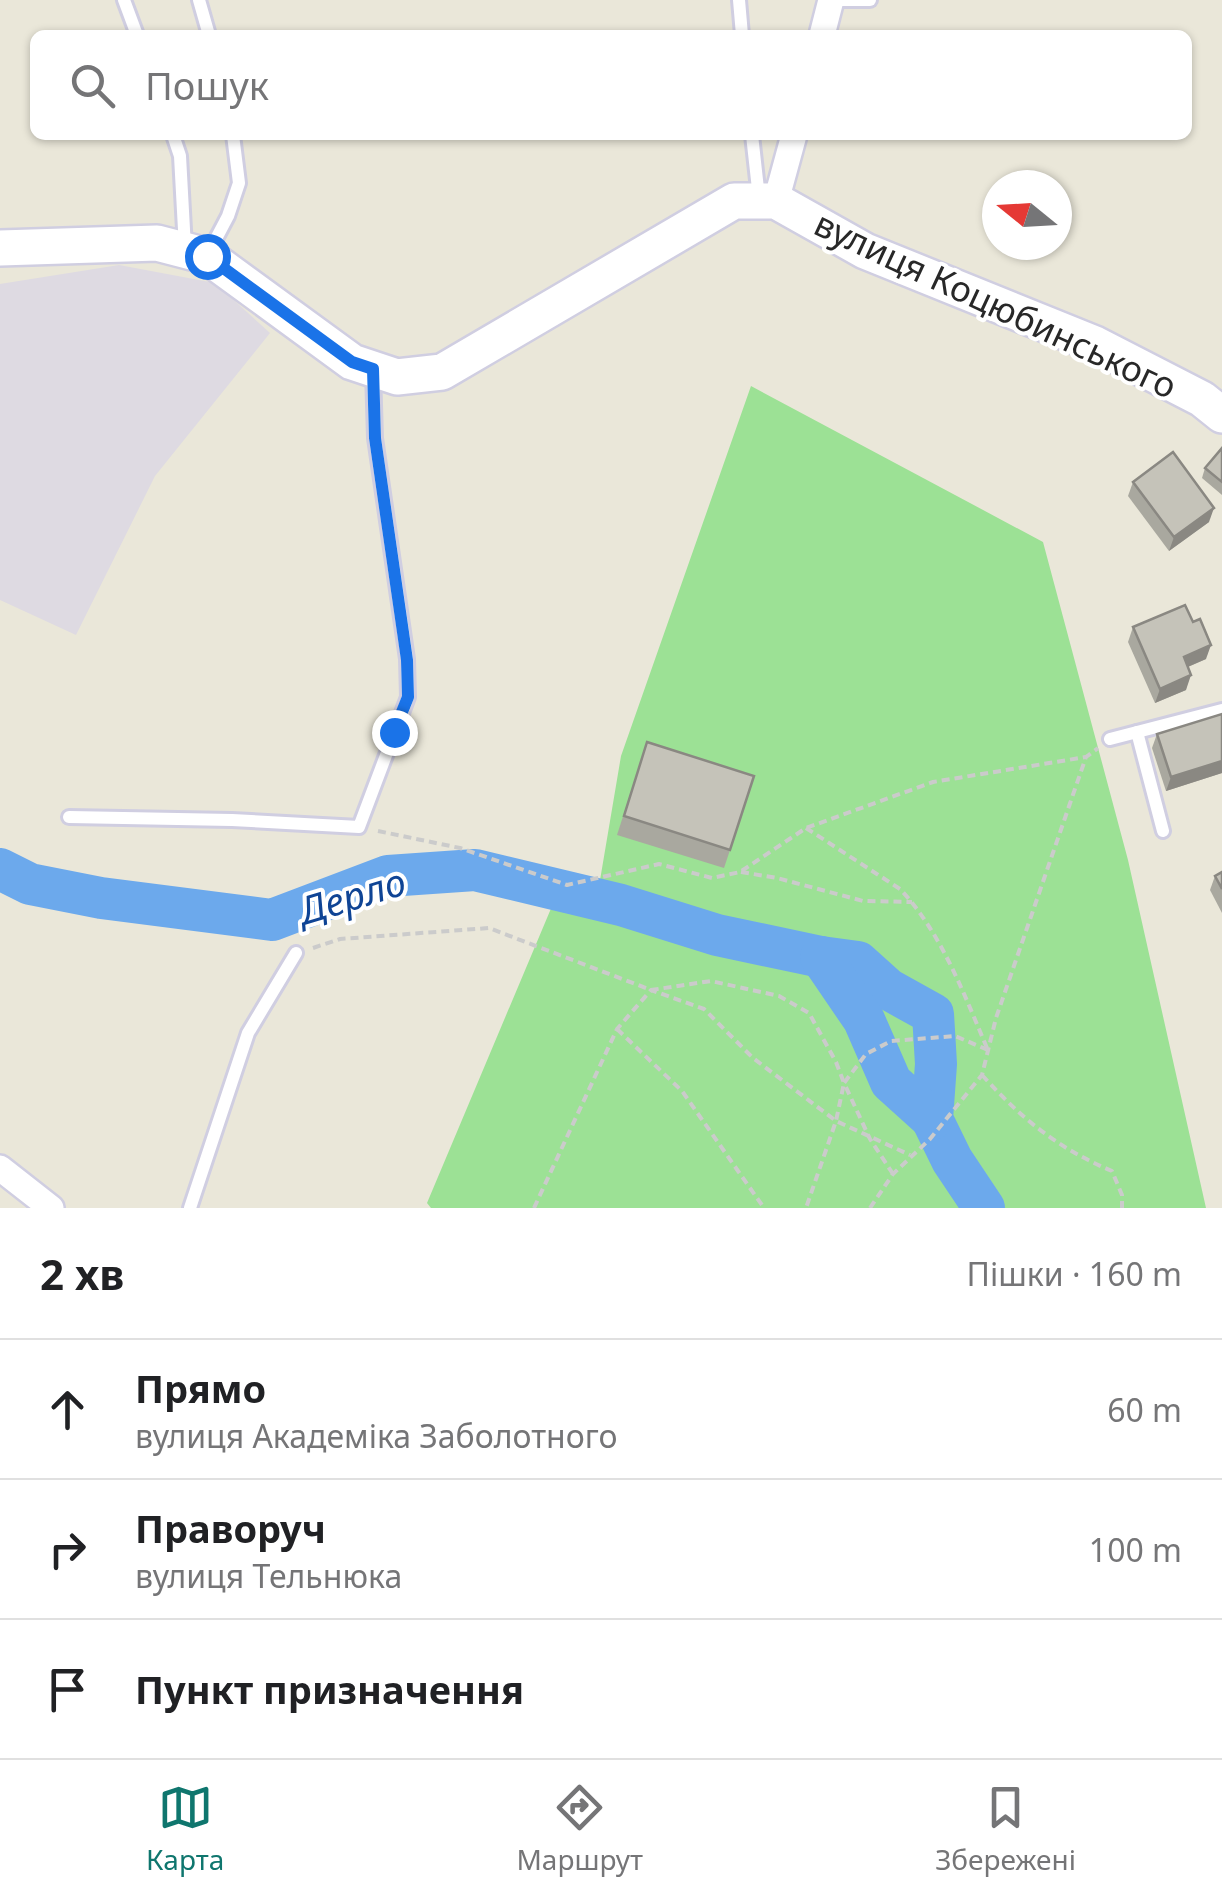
<!DOCTYPE html>
<html lang="uk">
<head>
<meta charset="utf-8">
<style>
  :root { --surface:#fff; --page:#f2f2f2; --text:#202124; --muted:#757577; --line:#e0e0e0; --accent:#0f766e }
  body { margin:0; font-family:"Noto Sans",sans-serif; background:var(--page); color:var(--text) }
  .compass { position:absolute; left:982px; top:170px; width:90px; height:90px; border-radius:50%; background:var(--surface); box-shadow:0 2px 8px #0004; rotate:288deg }
  .stop { position:absolute; width:30px; height:30px; margin:-22px; border:8px solid #1a73e8; border-radius:50%; background:#fff }
  .stop.end { background:#1a73e8; border-color:#fff; box-shadow:0 2px 10px #0008 }
  .list { margin:0; padding:0; list-style:none }
  h2 { display:flex; justify-content:space-between; align-items:center; height:130px; margin:0; padding:0 40px; font-size:42px }
  h2 small { font-size:32px; font-weight:400; color:var(--muted) }
  .list li { display:grid; grid-template-columns:65px 1fr auto; gap:30px; align-items:center; box-sizing:border-box; height:140px; padding:0 40px; border-top:2px solid var(--line) }
  .list b { display:block; font-size:38px; white-space:nowrap }
  .list p { margin:0; font-size:32px; white-space:nowrap; color:var(--muted) }
  .list em { font-size:32px; font-style:normal; color:var(--muted) }
  .icon { flex:none; width:55px; height:55px; fill:none; stroke:currentColor; stroke-width:2; stroke-linecap:round; stroke-linejoin:round }
  .map { position:relative; flex:none; width:1222px; height:1208px; overflow:hidden }
  .search { position:absolute; background:var(--surface); box-shadow:0 2px 8px #0004; left:30px; right:30px; top:30px; height:110px; display:flex; align-items:center; gap:25px; box-sizing:border-box; padding:0 35px; border-radius:15px; color:var(--muted); font-size:38px }
  .sheet { height:550px; background:var(--surface) }
  nav { display:flex; justify-content:space-around; align-items:center; box-sizing:border-box; height:140px; border-top:2px solid var(--line); background:var(--surface); font-size:28px; color:var(--muted) }
  nav a { display:grid; justify-items:center; gap:5px }
  nav .on { color:var(--accent) }
  .map>svg:first-child { display:block }
  .industrial { fill:#dedae2 }
  .green { fill:#9ce195 }
  .lines { fill:none; stroke-linecap:round; stroke-linejoin:round }
  .river { stroke:#6ca9ec; stroke-width:42 }
  .lane-casing { stroke:#d0cee1; stroke-width:18 }
  .street-casing { stroke:#d0cee1; stroke-width:30 }
  .secondary-casing { stroke:#d0cee1; stroke-width:40 }
  .path { stroke:#cbcbcb; stroke-width:4; stroke-dasharray:8 5; stroke-linecap:butt }
  .lane { stroke:#fff; stroke-width:12 }
  .street { stroke:#fff; stroke-width:25 }
  .secondary { stroke:#fff; stroke-width:35 }
  .wall { fill:#a9a89f }
  .shaded-wall { fill:#8a8882 }
  .building { fill:#c5c3b9; stroke:#8a8882; stroke-width:2.5 }
  .route { stroke:#1a73e8; stroke-width:12 }
  .labels { text-anchor:middle; dominant-baseline:central; stroke-width:8; stroke-linejoin:round; paint-order:stroke }
  .street-label { font-size:35px; fill:#282828; stroke:#fff }
  .water-label { font-size:38px; font-style:italic; fill:#0f4495; stroke:#fff }
</style>
</head>
<body>
<div class="map">
<svg width="1222" height="1208" viewBox="0 0 1222 1208">
  <rect width="100%" height="100%" fill="#eae7d9"/>
  <path class="industrial" d="M119 265 215 283 270 333 155 476 76 635 0 600V284Z"/>
  <path class="green" d="M751 386 1043 542 1128 860 1206 1208H431L427 1203 555 899 598 892 621 756Z"/>
  <g class="lines">
    <g class="river">
      <path d="M0 869 30 884 101 898 272 920 388 876 475 870 621 905 717 935 821 957 858 962 888 989 933 1014 936 1064 932 1119 952 1160 984 1208"/>
      <path d="M821 957 864 1020 891 1082 932 1119"/>
    </g>
    <g class="lane-casing">
      <g id="lane">
        <path d="M124 0 137 35"/>
        <path d="M199 0 209 35"/>
        <path d="M739 0 742 35"/>
        <path d="M831 0H870"/>
        <path d="M173 135 180 156 185 248"/>
        <path d="M752 135 759 198"/>
        <path d="M208 254 228 216 239 183 233 135"/>
        <path d="M1137 732 1163 831"/>
        <path d="M1110 739 1222 710"/>
        <path d="M69 817 232 820 359 827 408 697 407 659 375 438 373 371"/>
        <path d="M190 1208 248 1033 296 953"/>
      </g>
    </g>
    <g class="street-casing">
      <g id="street">
        <path d="M822 35 831 0"/>
        <path d="M776 201 794 135"/>
        <path d="M0 1168 51 1208"/>
      </g>
    </g>
    <g class="secondary-casing">
      <path id="secondary" d="M0 248 157 243 207 256 352 362 397 377 442 372 734 201H776L865 251 1095 344 1202 399 1222 415"/>
    </g>
    <g class="path">
      <path d="M806 828 900 889C941 932 964 994 987 1048"/>
      <path d="M378 831 460 848 567 885 659 864 712 878 740 872 806 828 933 782 1086 757"/>
      <path d="M741 872 777 878 863 901 912 902"/>
      <path d="M313 948 340 939 489 928 651 990 711 981 779 996 809 1013 836 1062 844 1083 836 1121 806 1208"/>
      <path d="M617 1029 682 1091 764 1208"/>
      <path d="M982 1075C1022 1119 1057 1148 1112 1171L1122 1195V1208"/>
      <path d="M893 1174 870 1139 844 1083 866 1054 891 1041 955 1036 988 1050"/>
      <path d="M534 1208 617 1029 651 990 704 1009 753 1058 836 1121 910 1155"/>
      <path d="M870 1208 893 1174 930 1139 982 1075 996 1018 1086 757 1098 748"/>
    </g>
    <use href="#lane" class="lane"/>
    <use href="#street" class="street"/>
    <use href="#secondary" class="secondary"/>
  </g>
  <g class="wall">
    <path d="M1222 448V495L1202 478 1205 468Z"/>
    <path d="M1133 482 1209 522 1169 551 1128 496Z"/>
    <path d="M1133 627 1206 659 1188 667 1186 690 1155 703 1128 642Z"/>
    <path d="M1222 714V773L1166 791 1152 748 1157 734Z"/>
    <path d="M647 742 730 850 724 868 617 835Z"/>
    <path d="M1222 872V913L1210 890 1215 876Z"/>
  </g>
  <g class="shaded-wall">
    <path d="M1214 508 1209 522 1169 551 1174 537Z"/>
    <path d="M1211 645 1206 659 1178 671 1184 657Z"/>
    <path d="M1191 675 1186 690 1155 703 1160 689Z"/>
    <path d="M1222 761V773L1166 791 1171 777Z"/>
  </g>
  <g class="building">
    <path d="M1222 448V482L1205 468Z"/>
    <path d="M1173 452 1214 508 1174 537 1133 482Z"/>
    <path d="M1185 605 1193 622 1200 619 1211 645 1184 657 1191 675 1160 689 1133 627Z"/>
    <path d="M1222 714V761L1171 777 1157 734Z"/>
    <path d="M647 742 754 776 730 850 624 816Z"/>
    <path d="M1222 872V889L1215 876Z"/>
  </g>
  <g class="lines">
    <path class="route" d="M207 256 352 362 373 369 375 438 407 660 408 697 394 732"/>
  </g>
  <g class="labels">
    <g class="street-label">
      <text transform="translate(996 304) rotate(25)">вулиця Коцюбинського</text>
    </g>
    <g class="water-label">
      <text transform="translate(352 895) rotate(-17)">Дерло</text>
    </g>
  </g>
</svg>
<svg class="compass" viewBox="-18 -18 36 36"><path d="M0-13l5 13h-10z" fill="#e53935"/><path d="M0 13l5-13h-10z" fill="#757577"/></svg>
<div class="stop" style="left:207px;top:256px"></div>
<div class="stop end" style="left:394px;top:732px"></div>
<div class="search"><svg class="icon" aria-label="search" viewBox="0 0 24 24"><circle cx="10" cy="10" r="6"/><path d="M15 15l6 6"/></svg>Пошук</div>
</div>
<section class="sheet">
<h2>2 хв<small>Пішки · 160 m</small></h2>
<ul class="list">
<li><svg class="icon" aria-label="ahead" viewBox="0 0 24 24"><path d="M12 20V5M6 11l6-6 6 6"/></svg><div><b>Прямо</b><p>вулиця Академіка Заболотного</p></div><em>60 m</em></li>
<li><svg class="icon" aria-label="right" viewBox="0 0 24 24"><path d="M7 20v-9h11M14 6l5 5-5 5"/></svg><div><b>Праворуч</b><p>вулиця Тельнюка</p></div><em>100 m</em></li>
<li><svg class="icon" aria-label="arrive" viewBox="0 0 24 24"><path d="M6 21V4h12l-3 4 3 4H6"/></svg><div><b>Пункт призначення</b></div></li>
</ul>
</section>
<nav>
<a class="on"><svg class="icon" aria-label="map" viewBox="0 0 24 24"><path d="M3 6l6-2 6 2 6-2v14l-6 2-6-2-6 2zM9 4v14M15 6v14"/></svg>Карта</a>
<a><svg class="icon" aria-label="directions" viewBox="0 0 24 24"><path d="M12 3l9 9-9 9-9-9zM9 14v-3h6M13 9l2 2-2 2"/></svg>Маршрут</a>
<a><svg class="icon" aria-label="saved" viewBox="0 0 24 24"><path d="M7 4h10v16l-5-4-5 4z"/></svg>Збережені</a>
</nav>
</body>
</html>
